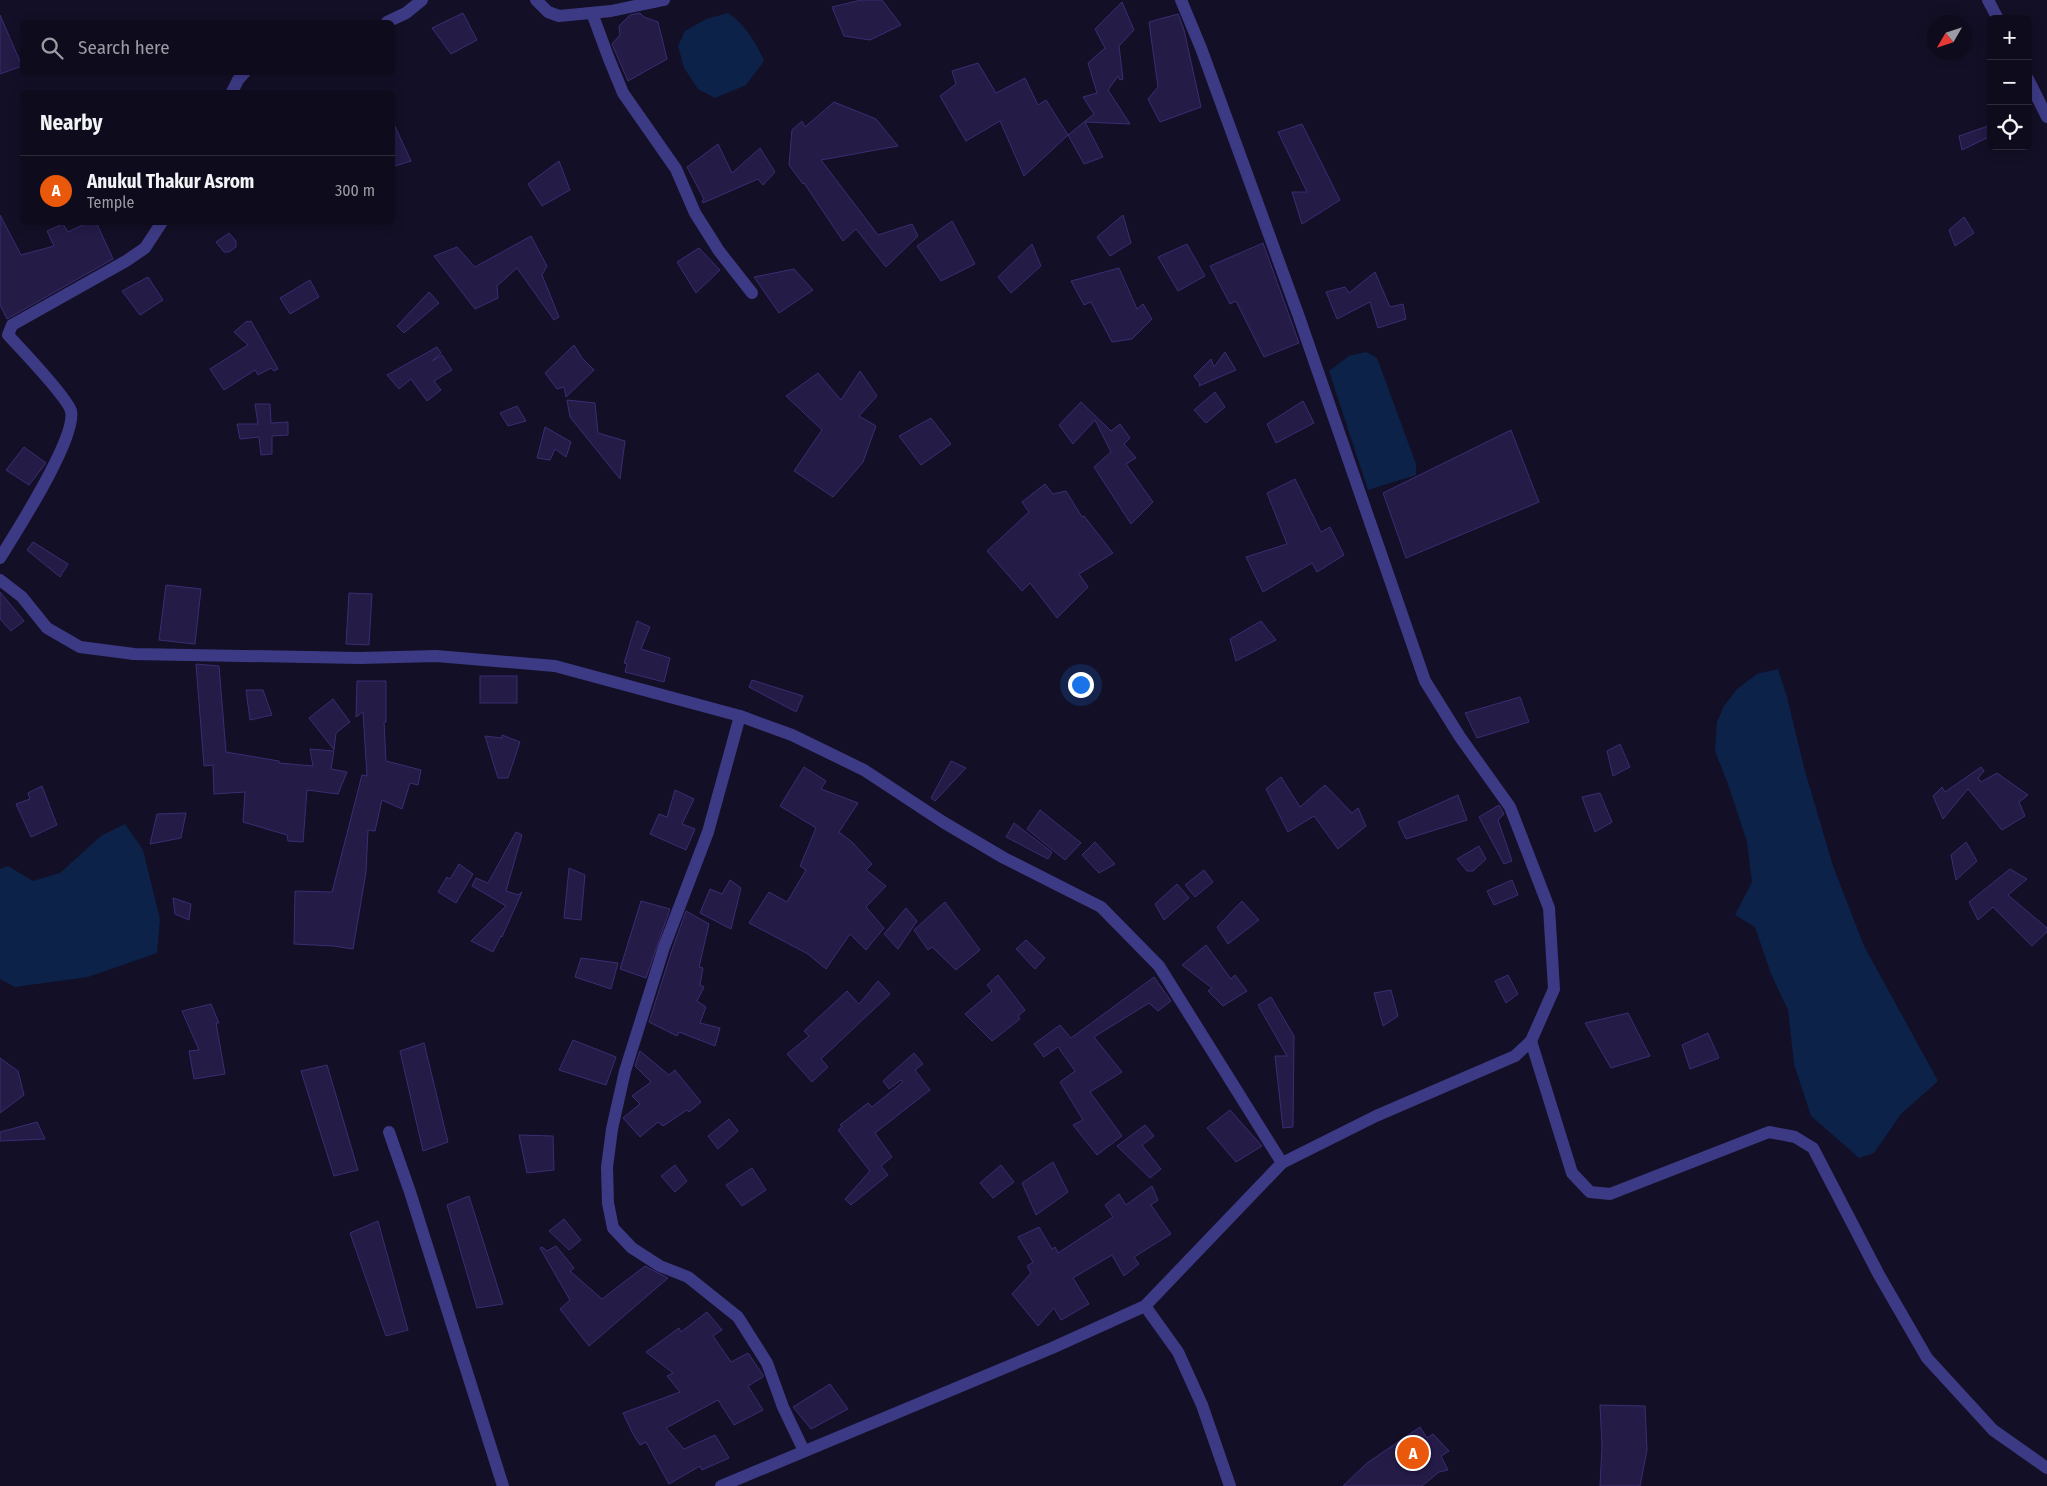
<!DOCTYPE html>
<html lang="en">
<head>
<meta charset="utf-8">
<style>
  :root { --surface:#0e0b1c; --page:#171425; --text:#f1f3f6; --muted:#9b9ba3; --line:#2e2b3b; --accent:#ea580c }
  body { margin:0; font-family:"Fira Sans Condensed",sans-serif; background:var(--page); color:var(--text) }
  .controls { position:absolute; right:15px; top:15px; display:grid; overflow:hidden; border-radius:8px; box-shadow:0 2px 12px #0003 }
  .controls button { width:45px; height:45px; display:grid; place-items:center; padding:0; border:0; border-bottom:1px solid var(--line); background:var(--surface); color:var(--text); font:25px sans-serif }
  .compass { position:absolute; left:1927px; top:15px; width:45px; height:45px; border-radius:50%; background:var(--surface); box-shadow:0 2px 12px #0003; rotate:231deg }
  .you { position:absolute; left:1080px; top:684px; width:18px; height:18px; margin:-12px; border:4px solid #fff; border-radius:50%; background:#1a73e8; box-shadow:0 0 0 8px #1a73e833 }
  .badge { display:grid; place-items:center; width:32px; height:32px; border-radius:50%; background:var(--accent); color:#fff; font-size:16px; font-weight:700 }
  .pin { position:absolute; translate:-50% -50%; border:2px solid #fff; box-shadow:0 1px 5px #0006 }
  .list { margin:0; padding:0; list-style:none }
  h2 { display:flex; justify-content:space-between; align-items:center; height:65px; margin:0; padding:0 20px; font-size:21px }
  h2 small { font-size:16px; font-weight:400; color:var(--muted) }
  .list li { display:grid; grid-template-columns:32px 1fr auto; gap:15px; align-items:center; box-sizing:border-box; height:70px; padding:0 20px; border-top:1px solid var(--line) }
  .list b { display:block; font-size:19px; white-space:nowrap }
  .list p { margin:0; font-size:16px; white-space:nowrap; color:var(--muted) }
  .list em { font-size:16px; font-style:normal; color:var(--muted) }
  .icon { flex:none; width:28px; height:28px; fill:none; stroke:currentColor; stroke-width:2; stroke-linecap:round; stroke-linejoin:round }
  .map { position:relative; flex:none; width:2047px; height:1486px; overflow:hidden }
  .search { position:absolute; background:var(--surface); box-shadow:0 2px 12px #0003; left:20px; top:20px; width:375px; height:55px; display:flex; align-items:center; gap:12px; box-sizing:border-box; padding:0 18px; border-radius:8px; color:var(--muted); font-size:19px }
  .panel { position:absolute; background:var(--surface); box-shadow:0 2px 12px #0003; left:20px; top:90px; width:375px; height:135px; border-radius:8px }
  .map>svg:first-child { display:block }
  .water { fill:#0c2248 }
  .building { fill:#241b47; stroke:#3b2d73 }
  .lines { fill:none; stroke-linecap:round; stroke-linejoin:round }
  .minor { stroke:#3d3a85; stroke-width:12 }
</style>
</head>
<body>
<div class="map">
<svg width="2047" height="1486" viewBox="0 0 2047 1486">
  <rect width="100%" height="100%" fill="#130f26"/>
  <g class="water">
    <path d="M728 13C745 24 756 43 764 61L746 85 715 98 698 89 684 68 678 46 685 31 706 19Z"/>
    <path d="M1366 352 1377 358 1416 464V475L1368 490 1329 371 1349 356Z"/>
    <path d="M1778 669 1787 697 1805 771 1833 866 1864 946 1938 1081 1901 1114 1874 1153 1859 1158 1811 1116 1794 1064 1788 1010 1771 974 1755 927 1735 915 1752 882 1747 842 1728 784 1715 751 1717 722 1724 706 1737 689 1757 674Z"/>
    <path d="M125 824 143 850 160 919 157 953 88 977 15 987 0 979V869L8 866 33 881 60 873 101 836Z"/>
  </g>
  <g class="building">
    <path d="M861 0H882L901 25 870 40 844 36 832 7Z"/>
    <path d="M1122 2 1134 30 1119 46 1123 79 1120 80 1118 76 1108 90 1130 124 1085 122 1103 157 1084 164 1068 135 1094 114 1083 97 1097 93 1088 63 1105 48 1095 29Z"/>
    <path d="M463 13 477 40 451 54 432 28Z"/>
    <path d="M640 13 644 17 658 22 667 59 628 81 612 44 620 35 619 26 630 15Z"/>
    <path d="M1178 14 1184 30 1201 107 1160 122 1148 99 1158 87 1149 22Z"/>
    <path d="M0 15 22 66 0 74Z"/>
    <path d="M978 63 996 93 1025 78 1038 105 1046 100 1068 135 1024 176 1000 121 966 141 940 96 956 84 952 71Z"/>
    <path d="M834 102 876 119 898 146 821 160 878 235 912 224 918 236 886 267 856 229 843 241 804 183 803 184 789 165 792 130 802 121 805 127Z"/>
    <path d="M392 120 411 161 392 167Z"/>
    <path d="M1302 124 1340 200 1302 224 1292 192H1307L1278 132Z"/>
    <path d="M1991 125V136L1962 150 1959 136Z"/>
    <path d="M718 144 732 173 760 148 775 172 763 185 758 179 703 203 702 201 704 199 687 167Z"/>
    <path d="M559 161 570 190 542 206 528 184Z"/>
    <path d="M0 215 21 255 54 246 47 231 63 224 68 232 89 222H96L113 259 7 319 0 305Z"/>
    <path d="M1123 215 1131 243 1110 256 1097 237Z"/>
    <path d="M1964 217 1974 233 1955 246 1949 230Z"/>
    <path d="M952 221 975 264 941 281 917 246Z"/>
    <path d="M229 233 236 241V247L229 252H224L216 242Z"/>
    <path d="M531 236 547 266 542 275 559 317 554 320 517 268 497 286 498 298 475 309 434 256 457 247 475 267Z"/>
    <path d="M1263 243 1299 343 1264 357 1236 301 1230 304 1210 266Z"/>
    <path d="M1032 244 1041 266 1011 293 998 277Z"/>
    <path d="M1187 244 1205 276 1178 291 1158 257Z"/>
    <path d="M699 248 720 270 696 293 677 262Z"/>
    <path d="M1119 268 1137 309 1143 304 1152 319 1132 339 1112 342 1091 302 1084 305 1071 281Z"/>
    <path d="M794 269 813 290 779 313 754 277Z"/>
    <path d="M1375 272 1390 307 1403 304 1406 319 1378 328 1370 302 1337 319 1326 292 1345 287 1349 293Z"/>
    <path d="M148 277 163 300 140 315 122 291Z"/>
    <path d="M310 280 319 297 290 314 280 298Z"/>
    <path d="M429 292 439 303 404 333 397 326Z"/>
    <path d="M247 321 248 322 251 321 278 369 274 371 271 368 258 375 255 370 224 390 210 369 248 345 234 332Z"/>
    <path d="M574 345 582 358 594 370 566 397 564 387 557 389 545 373Z"/>
    <path d="M437 347 441 353 432 361 442 355 452 370 434 381 441 390 427 401 411 379 399 389 387 375Z"/>
    <path d="M1225 352 1236 370 1199 386 1200 384 1194 376 1211 359 1214 367Z"/>
    <path d="M860 371 877 396 859 416 876 426 863 462 833 497 794 471 822 430 786 396 818 373 841 400Z"/>
    <path d="M1215 392 1225 407 1206 423 1194 410Z"/>
    <path d="M567 400 595 403 598 433 625 441 620 479 570 417Z"/>
    <path d="M1303 401 1314 423 1276 443 1267 424Z"/>
    <path d="M1081 402 1111 431 1120 424 1130 438 1124 444 1136 458 1126 464 1153 502 1131 524 1094 467 1111 452 1095 420 1073 444 1059 425Z"/>
    <path d="M255 404H270L271 423 288 422V435L272 436V454L261 455 259 437 240 439 237 424H258Z"/>
    <path d="M517 406 526 421 508 426 500 413Z"/>
    <path d="M931 418 951 444 921 465 899 436Z"/>
    <path d="M545 427 571 442 566 457 555 449 550 460 537 458Z"/>
    <path d="M1511 430 1539 502 1406 558 1383 493Z"/>
    <path d="M24 447 46 463 29 485 6 470Z"/>
    <path d="M1295 479 1321 532 1330 527 1344 555 1317 572 1312 563 1263 592 1246 557 1287 544 1267 493Z"/>
    <path d="M1045 484 1053 494 1066 491 1082 517 1084 516 1113 553 1079 574 1088 587 1057 618 1030 583 1022 591 987 551 1029 512 1022 502Z"/>
    <path d="M33 542 68 564 60 577 27 550Z"/>
    <path d="M166 585 201 589 195 644 159 640Z"/>
    <path d="M0 592 24 621 11 631 0 619Z"/>
    <path d="M349 593 372 594 369 645 346 644Z"/>
    <path d="M637 621 650 627 641 649 670 658 664 682 625 672 627 664 624 663Z"/>
    <path d="M1261 621 1276 640 1236 661 1230 639Z"/>
    <path d="M196 664 219 666 226 752 279 761V763L313 766 310 749 334 751 331 769 347 772 338 794 307 790 303 842 288 841 287 835 243 822 245 792 214 794 213 765 204 766Z"/>
    <rect x="480" y="676" width="37" height="27"/>
    <path d="M752 680 803 696 796 712 749 687Z"/>
    <path d="M357 681H386V722H384L386 761 421 770 418 785 410 783 402 809 382 800 375 831 368 830 366 872 353 949 333 946 294 944 295 891 332 892 362 775 367 776 363 712 356 717Z"/>
    <path d="M246 690H263L272 715 250 720Z"/>
    <path d="M1520 697 1529 722 1477 738 1465 713Z"/>
    <path d="M333 699 350 722 336 733 334 750 309 718Z"/>
    <path d="M502 735 520 742 508 778H498L485 736 502 738Z"/>
    <path d="M1620 744 1630 767 1613 776 1607 751Z"/>
    <path d="M951 761 966 768 935 801 931 798Z"/>
    <path d="M804 767 826 781 821 789 858 803 839 832 852 842 872 864 866 870 886 886 866 907 884 928 866 950 850 934 826 969 808 954 749 923 769 892 787 902 806 870 800 866 816 828 780 806Z"/>
    <path d="M1981 767 1984 771 1978 778 1981 782 1997 773 2028 795 2019 802 2025 816 2002 830 1968 789 1943 819 1933 796 1942 787 1945 792Z"/>
    <path d="M1281 777 1300 807 1325 785 1352 813 1358 808 1366 826 1338 849 1314 816 1288 832 1266 789Z"/>
    <path d="M42 786 57 825 31 837 16 804 30 799 28 793Z"/>
    <path d="M675 790 694 799 682 824 695 829 686 850 650 834 659 814 667 817Z"/>
    <path d="M1600 793 1612 822 1595 832 1582 797Z"/>
    <path d="M1458 795 1467 820 1406 839 1398 822Z"/>
    <path d="M1499 805 1504 814 1498 820 1512 861 1504 864 1479 817Z"/>
    <path d="M1040 810 1081 843 1065 860 1027 829Z"/>
    <path d="M186 813 181 838 150 844 157 814Z"/>
    <path d="M1014 823 1052 852 1048 859 1006 837Z"/>
    <path d="M516 832 522 835 506 891 518 895 522 892 502 937 501 936 493 952 471 941 506 906 472 886 476 878 488 883Z"/>
    <path d="M1095 842 1115 864 1099 873 1082 855Z"/>
    <path d="M1966 842 1977 861 1956 880 1951 855Z"/>
    <path d="M1479 846 1486 859 1473 871H1467L1457 859Z"/>
    <path d="M459 864 473 874 456 903 438 892 447 877 450 879Z"/>
    <path d="M569 868 585 875 581 920 564 918Z"/>
    <path d="M2010 869 2027 879 2008 895 2047 928V932L2032 946 1993 907 1978 920 1969 902Z"/>
    <path d="M1204 870 1213 882 1195 897 1185 885Z"/>
    <path d="M730 880 741 888 731 929 700 913 710 889 722 894Z"/>
    <path d="M1512 880 1518 895 1494 905 1487 891Z"/>
    <path d="M1177 884 1189 898 1164 920 1155 904Z"/>
    <path d="M173 898 191 904 189 920 175 914Z"/>
    <path d="M641 901 670 909 646 978 620 969Z"/>
    <path d="M1242 901 1259 920 1228 944 1217 927Z"/>
    <path d="M945 902 980 950 956 970 932 947 928 950 914 930Z"/>
    <path d="M906 908 917 921 898 949 884 934Z"/>
    <path d="M686 911 709 924 699 967 703 968 700 985 704 987 697 1001 706 1007 700 1023 720 1028 715 1046 679 1032 677 1036 649 1022 672 950Z"/>
    <path d="M1026 940 1045 958 1035 969 1016 949Z"/>
    <path d="M1206 945 1231 979 1235 975 1247 991 1223 1006 1208 991 1212 988 1182 965Z"/>
    <path d="M581 958 618 963 611 989 575 977Z"/>
    <path d="M998 975 1025 1010 1018 1016 1020 1019 992 1041 965 1014 992 991 987 985Z"/>
    <path d="M1508 975 1518 994 1506 1003 1495 981Z"/>
    <path d="M1154 977 1171 1001 1158 1011 1149 1003 1094 1037 1122 1072 1090 1092 1122 1136 1097 1155 1073 1125 1083 1120 1060 1082 1075 1071 1058 1047 1044 1057 1034 1044 1060 1025 1071 1038Z"/>
    <path d="M878 981 890 994 821 1059 828 1067 812 1082 787 1054 809 1036 804 1031 847 991 859 1004Z"/>
    <path d="M1391 990 1398 1016 1383 1026 1374 993Z"/>
    <path d="M1271 997 1294 1036 1293 1127 1283 1128 1275 1056H1287L1258 1005Z"/>
    <path d="M211 1004 219 1023H216L225 1074 194 1079 189 1051 199 1050 182 1011Z"/>
    <path d="M1628 1013 1650 1056 1611 1068 1585 1023Z"/>
    <path d="M1708 1033 1719 1058 1690 1069 1682 1045Z"/>
    <path d="M573 1040 616 1057 606 1085 559 1070Z"/>
    <path d="M424 1043 448 1142 423 1151 400 1051Z"/>
    <path d="M640 1051 669 1075 675 1070 701 1102 689 1112 687 1110 663 1126 658 1122 640 1137 623 1118 640 1104 632 1096 651 1082 635 1066Z"/>
    <path d="M914 1053 923 1064 915 1070 930 1090 875 1133 892 1157 881 1166 888 1175 851 1205 845 1199 870 1171 838 1130 842 1127 840 1125 868 1103 872 1107 903 1082 901 1080 889 1089 883 1081Z"/>
    <path d="M0 1058 18 1071 24 1095 0 1113Z"/>
    <path d="M327 1065 358 1170 334 1176 301 1071Z"/>
    <path d="M1230 1110 1262 1146 1236 1162 1207 1128Z"/>
    <path d="M729 1119 738 1131 718 1149 708 1136Z"/>
    <path d="M37 1122 45 1139 0 1141V1132Z"/>
    <path d="M1145 1125 1154 1136 1142 1145 1161 1169 1150 1178 1117 1146Z"/>
    <path d="M519 1135 553 1136 554 1170 527 1173Z"/>
    <path d="M1053 1162 1068 1192 1036 1215 1022 1183Z"/>
    <path d="M675 1165 687 1181 675 1192 661 1176Z"/>
    <path d="M1001 1165 1014 1182 993 1198 980 1183Z"/>
    <path d="M752 1168 766 1190 742 1206 726 1185Z"/>
    <path d="M1152 1186 1158 1200 1151 1205 1171 1234 1134 1257 1139 1264 1124 1276 1112 1255 1073 1278 1089 1304 1061 1320 1054 1308 1038 1326 1012 1294 1031 1273 1027 1266 1033 1262 1018 1237 1039 1227 1052 1249 1055 1247 1058 1253 1113 1217 1105 1205 1119 1194 1126 1205Z"/>
    <path d="M469 1196 503 1304 477 1308 447 1205Z"/>
    <path d="M564 1219 581 1240 569 1250 549 1231Z"/>
    <path d="M378 1221 408 1330 386 1336 350 1233Z"/>
    <path d="M556 1246 574 1268 570 1271 602 1299 645 1266 668 1278 589 1346 560 1309 570 1300 540 1248 542 1247 547 1251Z"/>
    <path d="M707 1312 722 1330 713 1336 731 1362 748 1353 763 1375V1377L748 1386 763 1410 734 1425 718 1400 666 1428 684 1449 715 1435 729 1458 702 1470 700 1466 669 1484 646 1442 640 1445 633 1434 623 1413 680 1392 667 1376 673 1373 646 1352 679 1328 681 1332Z"/>
    <path d="M830 1384 848 1409 811 1429 793 1407Z"/>
    <path d="M1600 1405 1645 1406 1647 1450 1640 1486H1600L1602 1446Z"/>
    <path d="M1420 1427 1427 1438 1433 1434 1449 1451 1441 1456 1448 1470 1439 1472 1422 1486H1343L1367 1463Z"/>
  </g>
  <g class="lines">
    <g class="minor">
      <path d="M536 0 548 12 559 16 611 11 664 0"/>
      <path d="M1988 0 1998 19"/>
      <path d="M592 13 609 59 623 93 676 169 695 213 719 251 752 293"/>
      <path d="M387 22 406 13 422 0"/>
      <path d="M2028 79 2047 117"/>
      <path d="M232 92 238 80 245 72"/>
      <path d="M0 558C16 532 77 438 71 411 67 397 21 349 8 335L12 325 126 261 145 248 162 222"/>
      <path d="M0 580 22 597 47 628 80 647 134 654 360 658 436 656 555 666 740 716 792 735 864 770 943 822 1004 858 1101 907 1159 966 1282 1163"/>
      <path d="M740 716 708 832 664 947 625 1071 612 1129 607 1167 608 1203 613 1228 632 1248 660 1266 688 1277 738 1317 767 1363 783 1407 804 1451"/>
      <path d="M1531 1041 1572 1173 1590 1192 1610 1194 1769 1132 1795 1137 1813 1148 1879 1275 1927 1358 1993 1430 2047 1468"/>
      <path d="M389 1132 410 1192 503 1486"/>
      <path d="M1145 1306 1178 1352 1202 1405 1230 1486"/>
      <path d="M721 1486 1052 1348 1145 1306 1282 1163 1376 1116 1515 1056 1531 1041 1554 989 1549 908 1510 807 1460 737 1425 681 1299 317 1201 48 1181 0"/>
    </g>
  </g>
</svg>
<div class="controls">
<button>+</button>
<button>−</button>
<button><svg class="icon" aria-label="locate" viewBox="0 0 24 24"><circle cx="12" cy="12" r="6"/><path d="M12 2v4M12 18v4M2 12h4M18 12h4"/></svg></button>
</div>
<svg class="compass" viewBox="-18 -18 36 36"><path d="M0-13l5 13h-10z" fill="#e53935"/><path d="M0 13l5-13h-10z" fill="#9b9ba3"/></svg>
<div class="you"></div>
<div class="pin badge" style="left:1413px;top:1453px">A</div>
<div class="search"><svg class="icon" aria-label="search" viewBox="0 0 24 24"><circle cx="10" cy="10" r="6"/><path d="M15 15l6 6"/></svg>Search here</div>
<section class="panel">
<h2>Nearby<small></small></h2>
<ul class="list">
<li><span class="badge">A</span><div><b>Anukul Thakur Asrom</b><p>Temple</p></div><em>300 m</em></li>
</ul>
</section>
</div>
</body>
</html>
